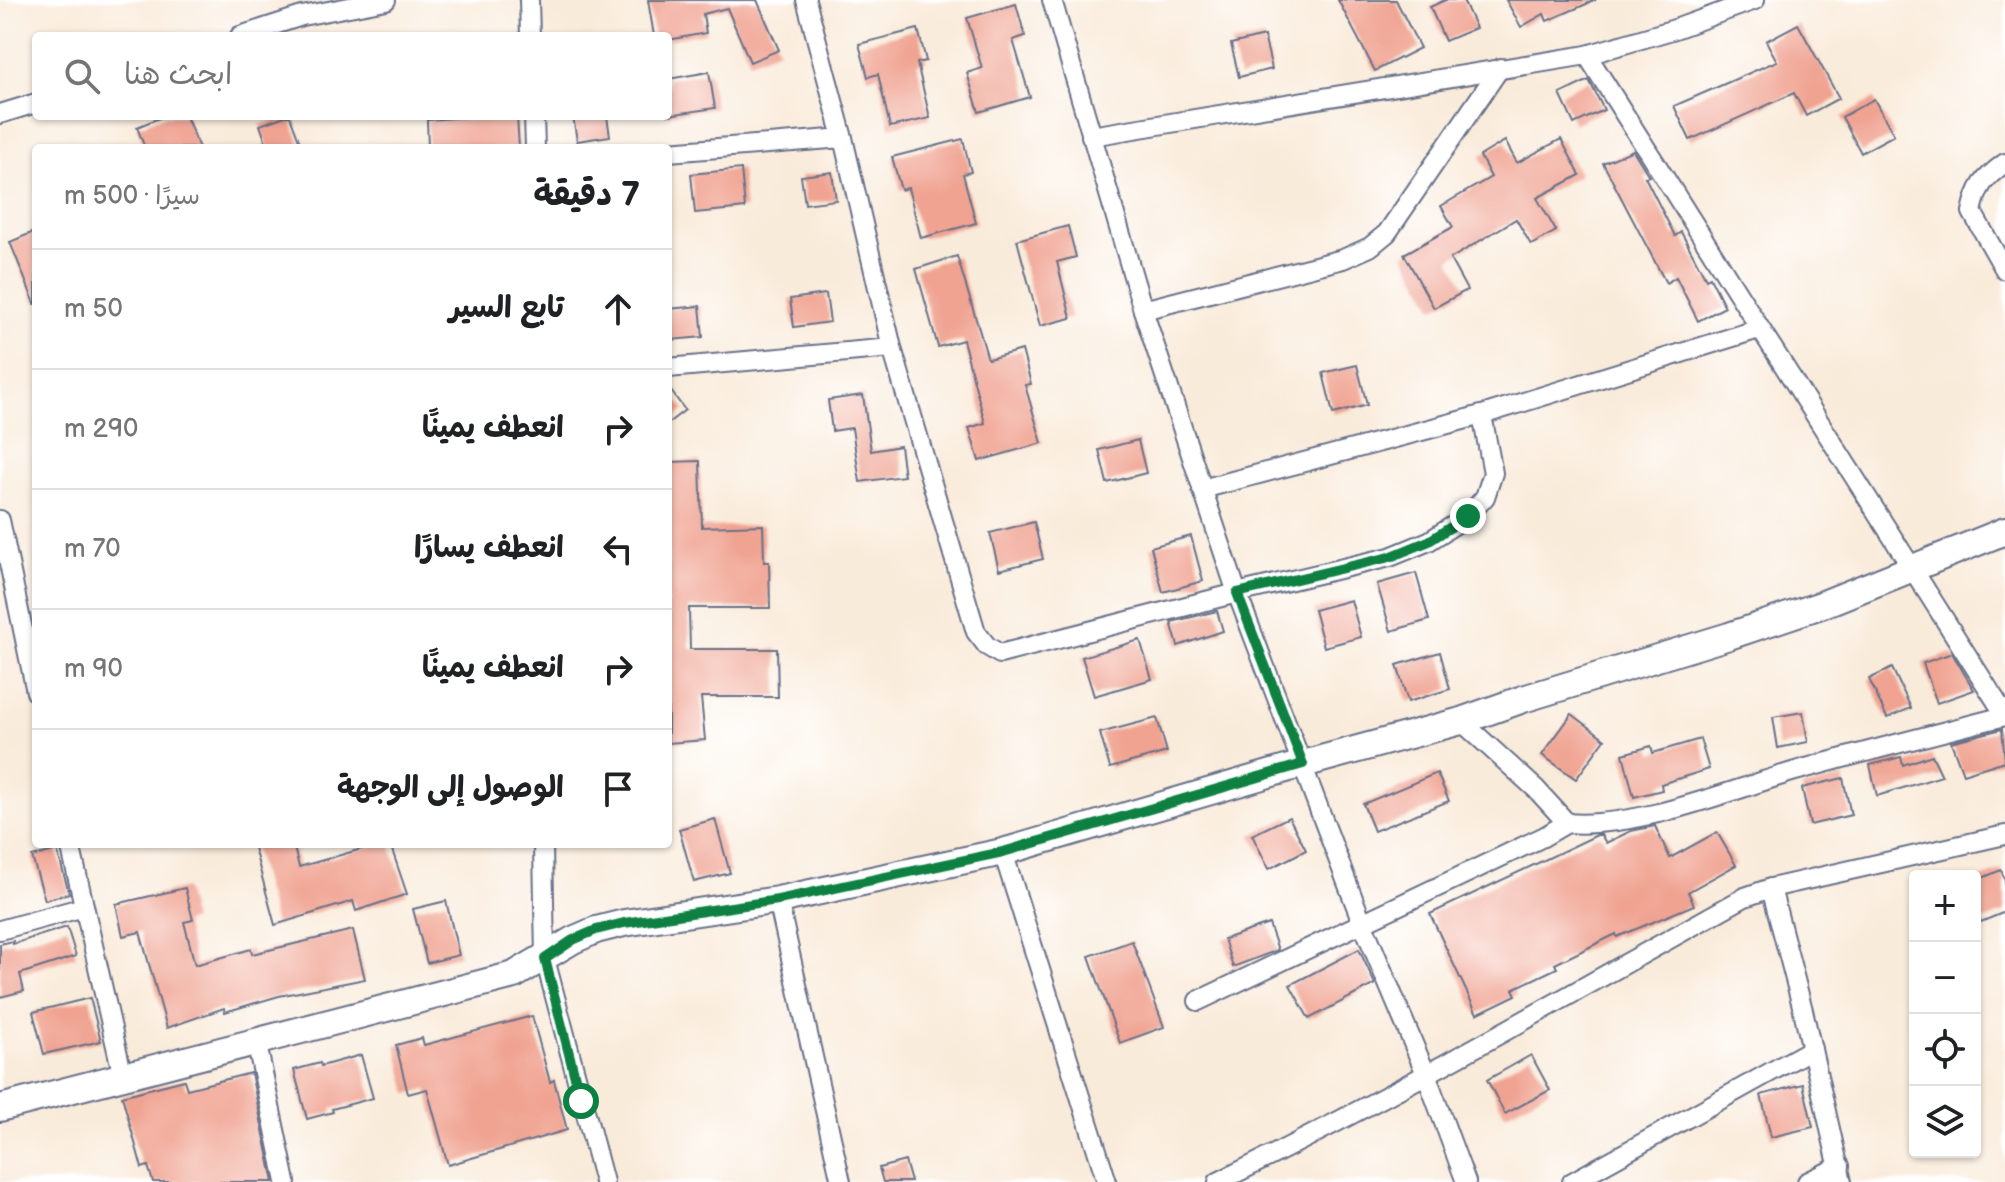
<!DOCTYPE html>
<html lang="ar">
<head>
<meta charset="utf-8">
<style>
  :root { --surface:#fff; --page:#f6f6f6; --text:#202124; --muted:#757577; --line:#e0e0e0 }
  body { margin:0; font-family:"Balsamiq Sans","Playpen Sans Arabic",sans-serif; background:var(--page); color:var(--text); direction:rtl }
  .controls { position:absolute; right:24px; bottom:24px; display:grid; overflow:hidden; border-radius:8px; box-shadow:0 2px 6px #0004 }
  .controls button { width:72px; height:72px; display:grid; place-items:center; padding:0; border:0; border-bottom:2px solid var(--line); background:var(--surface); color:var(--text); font:40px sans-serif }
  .stop { position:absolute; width:24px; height:24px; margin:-18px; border:6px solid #0b8043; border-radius:50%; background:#fff }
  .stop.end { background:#0b8043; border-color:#fff; box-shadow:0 2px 8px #0008 }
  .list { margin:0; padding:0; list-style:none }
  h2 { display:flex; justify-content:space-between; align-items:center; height:104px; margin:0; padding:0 32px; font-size:34px }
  h2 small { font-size:26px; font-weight:400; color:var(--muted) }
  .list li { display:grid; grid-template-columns:52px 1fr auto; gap:24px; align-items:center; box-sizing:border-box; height:120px; padding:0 32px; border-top:2px solid var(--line) }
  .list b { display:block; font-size:30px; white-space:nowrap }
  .list em { font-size:26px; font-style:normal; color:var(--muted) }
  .icon { flex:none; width:44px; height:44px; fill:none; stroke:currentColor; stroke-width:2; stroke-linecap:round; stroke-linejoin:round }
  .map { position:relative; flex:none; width:2005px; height:1182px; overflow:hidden; direction:ltr }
  .search { position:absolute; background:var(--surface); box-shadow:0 2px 6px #0004; left:32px; top:32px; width:640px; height:88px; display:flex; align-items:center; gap:20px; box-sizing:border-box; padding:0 28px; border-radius:8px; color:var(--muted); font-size:30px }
  .panel { position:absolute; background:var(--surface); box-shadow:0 2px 6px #0004; left:32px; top:144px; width:640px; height:704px; border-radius:8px; direction:rtl }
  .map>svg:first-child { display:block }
  .building { fill:#f0a391 }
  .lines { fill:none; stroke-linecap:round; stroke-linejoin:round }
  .street-casing { stroke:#697189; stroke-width:22 }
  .secondary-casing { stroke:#697189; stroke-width:30 }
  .street { stroke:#fff; stroke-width:18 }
  .secondary { stroke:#fff; stroke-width:26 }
  .route { stroke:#0b8043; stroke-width:10 }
</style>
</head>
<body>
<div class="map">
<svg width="2005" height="1182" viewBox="0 0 2005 1182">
  <rect width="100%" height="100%" fill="#fff"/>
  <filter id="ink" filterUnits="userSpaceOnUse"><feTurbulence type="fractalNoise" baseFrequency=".0125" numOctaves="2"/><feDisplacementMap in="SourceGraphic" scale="16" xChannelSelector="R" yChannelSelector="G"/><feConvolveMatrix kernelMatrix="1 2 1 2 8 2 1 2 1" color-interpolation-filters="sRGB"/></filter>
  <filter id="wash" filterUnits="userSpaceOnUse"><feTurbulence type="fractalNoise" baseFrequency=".006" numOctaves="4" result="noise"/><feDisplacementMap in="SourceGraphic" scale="32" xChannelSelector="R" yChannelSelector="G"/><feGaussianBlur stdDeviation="1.8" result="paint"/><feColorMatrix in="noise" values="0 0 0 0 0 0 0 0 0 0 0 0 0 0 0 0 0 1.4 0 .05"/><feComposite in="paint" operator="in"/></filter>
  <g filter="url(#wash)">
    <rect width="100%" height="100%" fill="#f9ebda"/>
    <g id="blocks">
      <g class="building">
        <path d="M648 0H757L779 50 750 62 727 8 703 14 706 33 668 40V36H654Z"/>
        <path d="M1338 0H1396L1420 48 1375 71Z"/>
        <path d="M1445 0H1463L1476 28 1445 41 1430 7Z"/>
        <path d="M1506 0H1596L1547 21 1544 14 1521 27Z"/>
        <path d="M1016 4 1025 36 1013 40 1030 97 979 112 967 73 982 68 967 18Z"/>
        <path d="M1798 24 1839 98 1806 116 1794 93 1690 140 1674 106 1777 61 1766 41Z"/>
        <path d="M918 29 926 61 917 63 930 118 890 127 878 74 868 77 859 44Z"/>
        <path d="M1264 36 1272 69 1239 77 1231 44Z"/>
        <path d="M709 72 715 108 668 115V79Z"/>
        <path d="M1589 80 1604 110 1574 124 1560 94Z"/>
        <path d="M1874 99 1894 135 1861 153 1842 117Z"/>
        <path d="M164 116H186L199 148H145L137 127Z"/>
        <path d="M285 116H290L302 148H268L260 125Z"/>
        <path d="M482 116H517L519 148H428L427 120Z"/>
        <path d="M573 116H607L610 136 577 141Z"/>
        <path d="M963 139 971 172 963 174 976 223 921 238 908 188 901 190 892 157Z"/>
        <path d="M1561 139 1580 175 1537 198 1556 231 1531 245 1516 219 1450 259 1467 290 1434 308 1404 254 1453 227 1441 206 1491 177 1480 156 1505 141 1517 163Z"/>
        <path d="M1633 150 1649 176 1645 177 1675 236 1681 232 1706 279 1710 277 1725 307 1698 321 1676 277 1666 283 1603 163Z"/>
        <path d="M741 169 745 208 695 213 691 174Z"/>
        <path d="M832 172 836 200 805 204 801 176Z"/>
        <path d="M1068 226 1076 257 1057 262 1071 318 1040 326 1017 240Z"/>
        <path d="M36 231V304H35L10 242Z"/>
        <path d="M957 256 988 359 1022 350 1031 384 1025 385 1042 443 979 461 969 428 985 423 963 340 938 347 916 269Z"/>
        <path d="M826 294 830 322 794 327 790 299Z"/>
        <path d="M700 306 703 337 670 340 668 309Z"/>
        <path d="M1357 365 1367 405 1333 414 1323 373Z"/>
        <path d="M668 387 685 410 668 423Z"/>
        <path d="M863 395 871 451 900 446 904 476 860 482 852 428 832 431 828 400Z"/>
        <path d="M1138 440 1146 473 1107 483 1099 450Z"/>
        <path d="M700 461 702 527 763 525 764 562H769L770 608H689L690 649H777L778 697H701L705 740 668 743V462Z"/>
        <path d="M1034 522 1043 559 999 570 990 533Z"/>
        <path d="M1191 536 1203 581 1163 592 1151 547Z"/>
        <path d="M1416 573 1429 620 1391 631 1377 584Z"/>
        <path d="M1351 600 1361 637 1324 647 1314 610Z"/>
        <path d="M1217 611 1223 631 1178 646 1171 622Z"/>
        <path d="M1140 640 1152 679 1094 696 1082 657Z"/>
        <path d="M1440 652 1450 689 1408 702 1397 665Z"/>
        <path d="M1952 653 1974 690 1937 703 1923 663Z"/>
        <path d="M1892 668 1911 708 1887 718 1869 679Z"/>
        <path d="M1803 712 1808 742 1778 748 1773 717Z"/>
        <path d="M1572 714 1605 739 1576 779 1542 755Z"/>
        <path d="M1157 718 1167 752 1110 768 1100 733Z"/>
        <path d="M2002 729 2005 761 1963 774 1951 742Z"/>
        <path d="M1700 739 1709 769 1661 784 1662 790 1634 797 1623 754 1651 746 1653 753Z"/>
        <path d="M1932 755 1942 776 1877 796 1870 765 1901 757 1903 765Z"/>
        <path d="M1437 773 1449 801 1374 831 1363 804Z"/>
        <path d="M1843 778 1851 815 1810 825 1802 788Z"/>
        <path d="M1289 817 1306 850 1269 869 1252 835Z"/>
        <path d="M715 819 730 873 694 882 679 829Z"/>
        <path d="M1655 826 1670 858 1717 832 1736 865 1688 892 1694 905 1617 937 1616 934 1555 964 1557 968 1513 989 1516 995 1477 1014 1430 914 1597 835H1601L1606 843 1631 831Z"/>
        <path d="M253 844H293L299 867 379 844H390L407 894 356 911 353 901 275 925Z"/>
        <path d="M57 850 69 893 45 900 32 857Z"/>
        <path d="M2001 870 2005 880V912L1981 922 1975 907V881Z"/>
        <path d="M185 888 193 920 184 922 195 965 251 949 252 954 353 930 365 979 279 996 225 1012 224 1008 167 1028 140 932 123 936 116 904Z"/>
        <path d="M446 901 459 955 427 963 413 909Z"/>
        <path d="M1269 924 1278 950 1233 967 1224 939Z"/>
        <path d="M67 927 76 956 20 974 24 991 0 997V944L13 941V944Z"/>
        <path d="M1132 941 1164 1027 1120 1043 1089 956Z"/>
        <path d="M1359 949 1375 984 1309 1019 1290 985Z"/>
        <path d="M90 998 101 1041 44 1054 33 1012Z"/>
        <path d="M532 1016 550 1082 554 1080 567 1130 448 1165 427 1089 408 1094 396 1045 422 1038 424 1045Z"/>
        <path d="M361 1055 373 1098 332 1109 333 1112 307 1119 294 1070 320 1063 321 1066Z"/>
        <path d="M1531 1055 1550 1090 1505 1114 1487 1080Z"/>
        <path d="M251 1073 274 1182H153L148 1166 142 1168 122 1096 184 1080 187 1089Z"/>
        <path d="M1803 1084 1813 1127 1771 1137 1761 1095Z"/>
        <path d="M905 1161 911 1182H883L879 1168Z"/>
      </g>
    </g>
  </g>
  <g filter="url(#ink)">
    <use href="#blocks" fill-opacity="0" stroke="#697189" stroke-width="2"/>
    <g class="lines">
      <g class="street-casing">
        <g id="street">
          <path d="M529 0 530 36"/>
          <path d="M806 0 843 138 892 348 976 632 987 646 1000 654 1237 593 1390 557 1429 541 1468 516 1485 497 1493 473 1482 415"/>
          <path d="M1052 0 1143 310 1237 593 1362 922 1426 1074 1466 1182"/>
          <path d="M240 36 302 16 386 0"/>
          <path d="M1587 55 2005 715"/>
          <path d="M0 114 36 103"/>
          <path d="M534 116 535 148"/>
          <path d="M1091 136 1587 55 1675 29 1755 0"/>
          <path d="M668 152 843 138"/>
          <path d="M2005 163C1984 178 1977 187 1972 212L2005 270"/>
          <path d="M1143 310 1343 259 1370 247 1387 233 1500 68"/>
          <path d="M668 368 892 348"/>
          <path d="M1202 489 1482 415 1759 329"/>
          <path d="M0 520 36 692"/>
          <path d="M1567 823C1635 829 1726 792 1792 772 1863 752 1934 734 2005 716"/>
          <path d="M70 844 123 1077"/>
          <path d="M543 844 545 959 604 1182"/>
          <path d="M1003 852 1107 1182"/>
          <path d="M1771 888 1803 1010 1842 1182"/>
          <path d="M778 900 841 1182"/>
          <path d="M0 930 84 907"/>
          <path d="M1198 1001 1543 837 1567 823 1536 789 1461 721"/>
          <path d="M256 1040 286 1182"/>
          <path d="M1218 1182C1397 1095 1570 994 1745 897L1771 888 2005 835"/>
          <path d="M1572 1182 1812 1049"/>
          <path d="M1807 1182 1840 1166"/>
        </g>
      </g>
      <g class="secondary-casing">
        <path id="secondary" d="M0 1108 514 975 573 940 596 930 624 923 778 900 1003 852 1303 764 1461 721 1523 699 1729 636 1821 605 2005 531"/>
      </g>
      <use href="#street" class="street"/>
      <use href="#secondary" class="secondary"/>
    </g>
  </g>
  <g class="lines" filter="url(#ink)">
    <path class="route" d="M581 1101 545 959 573 940 596 930 624 923 778 900 1003 852 1303 764 1237 593 1390 557 1429 541 1468 516"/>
  </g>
</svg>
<div class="controls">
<button>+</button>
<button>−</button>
<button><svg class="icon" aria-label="locate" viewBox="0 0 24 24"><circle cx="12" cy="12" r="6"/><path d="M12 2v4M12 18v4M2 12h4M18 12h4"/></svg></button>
<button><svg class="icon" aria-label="layers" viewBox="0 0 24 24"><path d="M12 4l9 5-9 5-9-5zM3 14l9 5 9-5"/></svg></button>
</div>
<div class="stop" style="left:581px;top:1101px"></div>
<div class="stop end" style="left:1468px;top:516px"></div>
<div class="search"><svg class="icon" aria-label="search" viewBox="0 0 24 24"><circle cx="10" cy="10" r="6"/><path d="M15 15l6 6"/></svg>ابحث هنا</div>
<section class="panel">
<h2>7 دقيقة<small>سيرًا · 500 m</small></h2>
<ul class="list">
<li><svg class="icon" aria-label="ahead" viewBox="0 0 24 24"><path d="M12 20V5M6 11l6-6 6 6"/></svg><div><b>تابع السير</b></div><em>50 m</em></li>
<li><svg class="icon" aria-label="right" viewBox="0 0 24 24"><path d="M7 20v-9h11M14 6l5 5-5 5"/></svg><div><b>انعطف يمينًا</b></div><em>290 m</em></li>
<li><svg class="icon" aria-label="left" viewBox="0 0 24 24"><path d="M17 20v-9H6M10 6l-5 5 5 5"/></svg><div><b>انعطف يسارًا</b></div><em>70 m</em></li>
<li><svg class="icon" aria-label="right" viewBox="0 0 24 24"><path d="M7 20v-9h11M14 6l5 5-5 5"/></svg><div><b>انعطف يمينًا</b></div><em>90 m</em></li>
<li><svg class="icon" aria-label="arrive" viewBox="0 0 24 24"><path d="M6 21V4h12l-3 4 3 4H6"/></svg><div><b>الوصول إلى الوجهة</b></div></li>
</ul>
</section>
</div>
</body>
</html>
